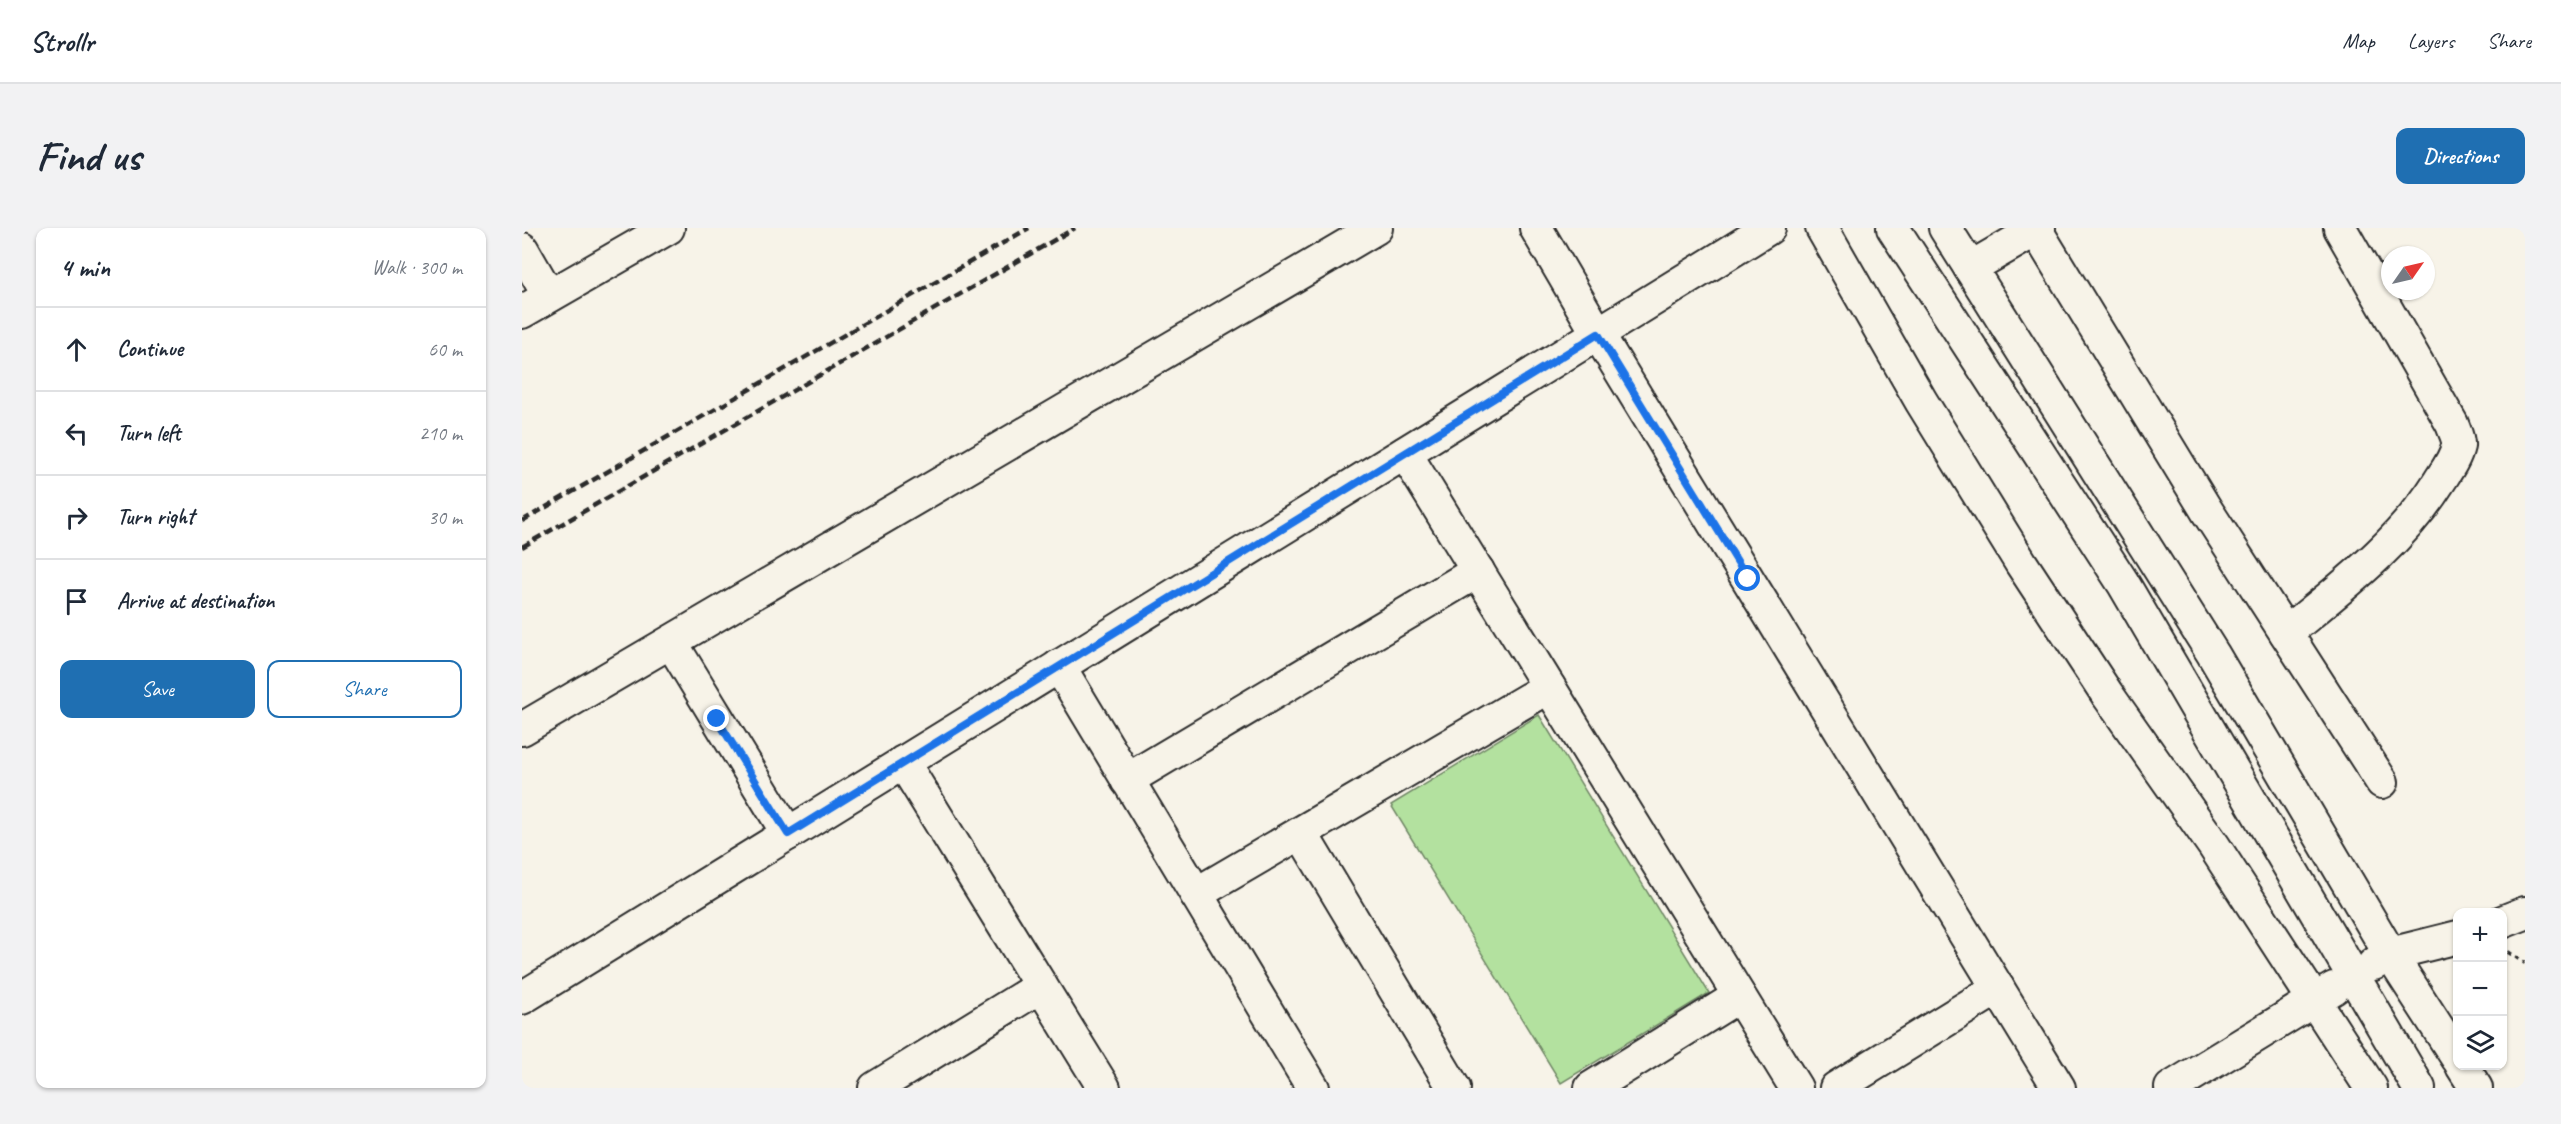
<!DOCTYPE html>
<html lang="en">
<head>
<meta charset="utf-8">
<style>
  :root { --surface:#fff; --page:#f2f2f3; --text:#1f2937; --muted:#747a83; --line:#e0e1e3; --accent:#1f6fb2 }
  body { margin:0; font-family:Caveat,sans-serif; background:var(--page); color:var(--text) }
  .controls { position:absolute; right:18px; bottom:18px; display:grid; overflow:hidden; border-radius:12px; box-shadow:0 2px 4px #0004 }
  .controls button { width:54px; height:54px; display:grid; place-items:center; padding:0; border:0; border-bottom:2px solid var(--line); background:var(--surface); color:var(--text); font:30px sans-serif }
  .compass { position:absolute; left:1859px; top:18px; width:54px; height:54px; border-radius:50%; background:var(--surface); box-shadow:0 2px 4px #0004; rotate:56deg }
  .stop { position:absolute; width:18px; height:18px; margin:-14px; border:4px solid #1a73e8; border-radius:50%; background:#fff }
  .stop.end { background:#1a73e8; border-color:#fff; box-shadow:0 2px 6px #0008 }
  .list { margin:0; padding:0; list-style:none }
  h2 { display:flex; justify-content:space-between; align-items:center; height:78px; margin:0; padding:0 24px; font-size:26px }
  h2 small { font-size:20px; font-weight:400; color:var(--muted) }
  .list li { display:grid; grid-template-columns:39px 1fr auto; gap:18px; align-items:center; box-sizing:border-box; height:84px; padding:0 24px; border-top:2px solid var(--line) }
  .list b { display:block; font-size:22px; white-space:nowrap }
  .list em { font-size:20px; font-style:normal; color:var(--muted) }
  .actions { display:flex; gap:12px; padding:18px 24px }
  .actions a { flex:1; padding:14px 0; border:2px solid var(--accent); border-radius:12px; text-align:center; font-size:21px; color:var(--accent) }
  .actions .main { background:var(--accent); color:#fff }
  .icon { flex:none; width:33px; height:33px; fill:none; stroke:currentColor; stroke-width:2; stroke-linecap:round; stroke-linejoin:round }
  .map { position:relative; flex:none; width:2003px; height:860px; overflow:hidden; border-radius:12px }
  header { display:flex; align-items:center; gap:36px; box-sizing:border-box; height:84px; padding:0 30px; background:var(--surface); border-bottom:2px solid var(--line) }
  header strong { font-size:28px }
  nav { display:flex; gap:33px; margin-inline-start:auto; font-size:21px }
  .intro { display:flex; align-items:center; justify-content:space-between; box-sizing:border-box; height:144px; padding:0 36px }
  h1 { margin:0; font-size:42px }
  .button { padding:15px 27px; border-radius:12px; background:var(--accent); color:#fff; font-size:21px; font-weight:700 }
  main { display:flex; gap:36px; padding:0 36px }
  aside { flex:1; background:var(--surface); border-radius:12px; box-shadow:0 2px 4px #0004 }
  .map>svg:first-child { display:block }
  .park { fill:#b3e19f; stroke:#6f8665; stroke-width:1.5 }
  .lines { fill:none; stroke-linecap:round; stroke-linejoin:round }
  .minor-casing { stroke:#2b2b2b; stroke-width:36 }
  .path { stroke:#2b2b2b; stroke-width:4; stroke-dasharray:4.5 4.5; stroke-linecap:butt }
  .minor { stroke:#f7f3e8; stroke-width:32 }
  .rail { stroke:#2b2b2b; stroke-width:4.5; stroke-dasharray:9 4.5; stroke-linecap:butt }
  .route { stroke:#1a73e8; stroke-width:8 }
</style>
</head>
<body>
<header>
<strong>Strollr</strong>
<nav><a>Map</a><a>Layers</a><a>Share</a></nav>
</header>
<div class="intro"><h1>Find us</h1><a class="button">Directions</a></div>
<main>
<aside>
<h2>4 min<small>Walk · 300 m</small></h2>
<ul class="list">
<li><svg class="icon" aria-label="ahead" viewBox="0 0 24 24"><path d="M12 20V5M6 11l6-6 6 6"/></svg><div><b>Continue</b></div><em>60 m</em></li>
<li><svg class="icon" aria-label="left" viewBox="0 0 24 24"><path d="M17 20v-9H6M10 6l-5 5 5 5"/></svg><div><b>Turn left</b></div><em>210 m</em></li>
<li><svg class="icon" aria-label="right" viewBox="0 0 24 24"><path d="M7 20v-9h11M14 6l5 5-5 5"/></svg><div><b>Turn right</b></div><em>30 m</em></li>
<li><svg class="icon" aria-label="arrive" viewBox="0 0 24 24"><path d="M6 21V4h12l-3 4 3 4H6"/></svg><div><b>Arrive at destination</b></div></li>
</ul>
<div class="actions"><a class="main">Save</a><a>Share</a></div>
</aside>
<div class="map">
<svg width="2003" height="860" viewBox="0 0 2003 860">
  <rect width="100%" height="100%" fill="#f7f3e8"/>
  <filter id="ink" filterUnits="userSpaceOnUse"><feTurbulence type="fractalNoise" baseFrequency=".0167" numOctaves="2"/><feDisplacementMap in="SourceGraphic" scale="12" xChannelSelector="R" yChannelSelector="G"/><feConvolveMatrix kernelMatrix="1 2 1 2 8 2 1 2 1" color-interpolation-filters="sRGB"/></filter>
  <g filter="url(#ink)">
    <path class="park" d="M1017 487 1187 765 1039 855 869 577Z"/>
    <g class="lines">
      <g class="minor-casing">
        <g id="minor">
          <path d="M1014 0 1076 106 1537 860"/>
          <path d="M1300 0 1399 173 1499 335 1585 466 1692 618 1849 860"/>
          <path d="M1371 0 1601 355 1897 860"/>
          <path d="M1423 0 1691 426 1868 726 1936 831"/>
          <path d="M1514 2 1685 283 1860 554"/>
          <path d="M0 21 27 68"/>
          <path d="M1448 40 1517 0"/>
          <path d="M0 84 146 0"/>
          <path d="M883 225 1274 860"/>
          <path d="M1764 405C1820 359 1878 316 1917 254 1924 243 1933 231 1936 218 1937 211 1932 202 1930 196L1818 0"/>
          <path d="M149 414 266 606"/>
          <path d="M537 438 791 860"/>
          <path d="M0 501 854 0"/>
          <path d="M381 534 582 860"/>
          <path d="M605 552 956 343"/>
          <path d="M779 605 932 860"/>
          <path d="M674 666 1027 459"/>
          <path d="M1980 694 2003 685"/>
          <path d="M1852 736 1868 726 1936 709"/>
          <path d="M0 770 1247 0"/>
          <path d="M1940 838 1954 860"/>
          <path d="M353 860 519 758"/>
          <path d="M1069 860 1217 768"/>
          <path d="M1314 860 1476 760"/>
          <path d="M1649 860 1812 760"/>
        </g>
      </g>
      <path class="path" d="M1986 724 2003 735"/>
      <use href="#minor" class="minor"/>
      <g class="rail">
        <path d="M0 293 507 0"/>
        <path d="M0 319 553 0"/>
      </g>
    </g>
  </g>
  <g class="lines" filter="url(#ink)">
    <path class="route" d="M195 491 266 606 1076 106 1226 351"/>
  </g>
</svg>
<div class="controls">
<button>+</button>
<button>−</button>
<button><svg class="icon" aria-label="layers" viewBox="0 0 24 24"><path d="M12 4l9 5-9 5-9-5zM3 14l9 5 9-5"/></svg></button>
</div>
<svg class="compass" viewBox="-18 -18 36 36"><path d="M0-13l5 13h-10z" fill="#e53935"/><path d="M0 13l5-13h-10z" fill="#747a83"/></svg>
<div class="stop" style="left:1226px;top:351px"></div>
<div class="stop end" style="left:195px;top:491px"></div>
</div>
</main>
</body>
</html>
